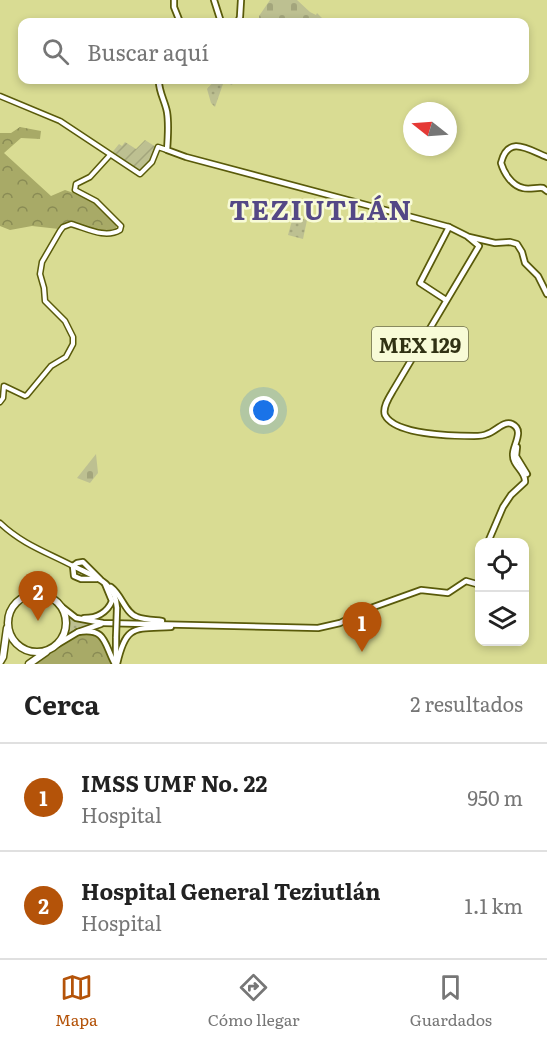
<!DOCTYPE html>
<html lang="es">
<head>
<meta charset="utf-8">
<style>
  :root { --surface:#fff; --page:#f2f2f2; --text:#222; --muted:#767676; --line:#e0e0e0; --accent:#b45309 }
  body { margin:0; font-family:Literata,serif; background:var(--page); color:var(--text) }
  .controls { position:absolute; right:18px; bottom:18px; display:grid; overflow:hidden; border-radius:12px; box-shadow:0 3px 9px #0003 }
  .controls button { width:54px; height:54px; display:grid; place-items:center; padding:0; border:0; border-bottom:2px solid var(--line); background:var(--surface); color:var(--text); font:30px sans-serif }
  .compass { position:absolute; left:403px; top:102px; width:54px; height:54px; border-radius:50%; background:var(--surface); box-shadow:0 3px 9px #0003; rotate:287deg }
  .you { position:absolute; left:264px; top:411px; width:21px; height:21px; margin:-15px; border:4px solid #fff; border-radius:50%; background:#1a73e8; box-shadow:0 0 0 9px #1a73e833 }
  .badge { display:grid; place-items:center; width:39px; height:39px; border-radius:50%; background:var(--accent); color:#fff; font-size:20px; font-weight:700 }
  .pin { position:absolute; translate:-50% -50px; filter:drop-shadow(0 2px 3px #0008) }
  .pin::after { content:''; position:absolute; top:32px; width:21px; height:18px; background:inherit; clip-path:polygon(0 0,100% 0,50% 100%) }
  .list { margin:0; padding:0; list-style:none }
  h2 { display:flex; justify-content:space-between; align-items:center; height:78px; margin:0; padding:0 24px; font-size:26px }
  h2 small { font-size:20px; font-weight:400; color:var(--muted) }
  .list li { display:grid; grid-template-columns:39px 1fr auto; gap:18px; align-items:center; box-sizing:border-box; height:108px; padding:0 24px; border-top:2px solid var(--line) }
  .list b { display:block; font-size:22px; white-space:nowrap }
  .list p { margin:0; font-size:20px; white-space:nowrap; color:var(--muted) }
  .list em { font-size:20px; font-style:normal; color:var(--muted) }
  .icon { flex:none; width:33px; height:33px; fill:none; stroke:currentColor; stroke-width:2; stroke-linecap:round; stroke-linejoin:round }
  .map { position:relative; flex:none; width:547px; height:664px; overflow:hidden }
  .search { position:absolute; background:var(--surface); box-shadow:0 3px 9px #0003; left:18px; right:18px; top:18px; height:66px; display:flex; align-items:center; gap:15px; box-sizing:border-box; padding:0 21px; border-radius:12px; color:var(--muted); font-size:22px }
  .sheet { height:294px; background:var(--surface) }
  nav { display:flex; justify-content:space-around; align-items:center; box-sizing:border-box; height:84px; border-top:2px solid var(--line); background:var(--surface); font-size:16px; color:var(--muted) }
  nav a { display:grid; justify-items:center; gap:3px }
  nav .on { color:var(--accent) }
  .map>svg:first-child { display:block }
  .forest { fill:url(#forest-crowns) }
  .cemetery { fill:url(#cemetery-stones) }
  .park { fill:url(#park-dots) }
  .garden { fill:url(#garden-furrows) }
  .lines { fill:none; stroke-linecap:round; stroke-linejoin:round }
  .secondary-casing { stroke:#595a0a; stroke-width:7 }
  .primary-casing { stroke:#595a0a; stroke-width:8 }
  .highway-casing { stroke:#595a0a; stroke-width:9 }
  .secondary { stroke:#fff; stroke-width:4 }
  .primary { stroke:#fff; stroke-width:4.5 }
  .highway { stroke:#fff; stroke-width:6 }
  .primary-bridge-casing { stroke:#595a0a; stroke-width:8; stroke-linecap:butt }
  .primary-bridge { stroke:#fff; stroke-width:4.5 }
  .labels { text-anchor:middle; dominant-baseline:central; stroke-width:5; stroke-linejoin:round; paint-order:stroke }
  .shield { fill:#f8fbd7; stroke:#6d6e4e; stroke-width:1.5 }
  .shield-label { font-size:20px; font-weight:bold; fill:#313214 }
  .district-label { font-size:27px; font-weight:bold; letter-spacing:1.5px; fill:#544886; stroke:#f8fbd7 }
</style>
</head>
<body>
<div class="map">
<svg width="547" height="664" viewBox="0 0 547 664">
  <defs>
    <pattern id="forest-crowns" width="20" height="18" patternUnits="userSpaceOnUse" patternTransform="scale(1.5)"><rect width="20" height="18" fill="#a8aa67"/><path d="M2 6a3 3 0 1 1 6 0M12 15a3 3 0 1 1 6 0" fill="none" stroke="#898b54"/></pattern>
    <pattern id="cemetery-stones" width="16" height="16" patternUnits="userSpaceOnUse" patternTransform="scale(1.5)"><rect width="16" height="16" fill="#bdc091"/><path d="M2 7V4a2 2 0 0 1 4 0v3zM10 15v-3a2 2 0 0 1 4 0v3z" fill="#a3a57c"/></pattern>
    <pattern id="park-dots" width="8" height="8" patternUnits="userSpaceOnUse" patternTransform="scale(1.5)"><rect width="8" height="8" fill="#bdc091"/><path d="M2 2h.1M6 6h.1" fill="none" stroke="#a3a57c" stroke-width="1.8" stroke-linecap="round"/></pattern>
    <pattern id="garden-furrows" width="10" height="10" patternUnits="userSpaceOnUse" patternTransform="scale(1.5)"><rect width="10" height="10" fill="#bdc091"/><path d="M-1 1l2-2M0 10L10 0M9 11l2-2" fill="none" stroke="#a3a57c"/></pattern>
  </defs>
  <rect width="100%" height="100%" fill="#d9dc93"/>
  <g class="forest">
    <path d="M20 127 41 131 40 139 21 138 4 153 51 196 65 190 91 199 117 221 116 228C97 238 75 214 59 229L32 226 10 230 0 226V133H11Z"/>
    <path d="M86 634 102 638 112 664H33L76 636Z"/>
  </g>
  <g class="cemetery">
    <path d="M270 0H297L310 12 316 15 317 13 322 18 317 22H259V16Z"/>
    <path d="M96 454 98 473 90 483 77 478Z"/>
  </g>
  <g class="park">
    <path d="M215 80H234L232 85 225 82 223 84 215 107 211 103 207 89Z"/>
    <path d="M293 217 307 220 303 239 288 235Z"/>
    <path d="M65 614 79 620 95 623 79 630 63 640 66 630Z"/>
  </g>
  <path class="garden" d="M145 140 156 147 150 163 137 171 110 155 119 144 122 146 125 142 136 149Z"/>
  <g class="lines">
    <g class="secondary-casing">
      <g id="secondary">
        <path d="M0 96 60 121 140 174 152 162 158 147 167 150"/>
        <path d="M0 402 3 398 4 386 25 396 27 395 51 366 66 357 73 344V337L65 321 45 301 44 288 40 274 42 262 60 231 63 227 71 224C86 228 105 239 120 230L121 226 96 201 75 190 76 184 90 177 110 155"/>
        <path d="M0 523C22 544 46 552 73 566"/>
      </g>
    </g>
    <g class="primary-casing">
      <g id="primary">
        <path d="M174 0V7L180 22"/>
        <path d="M214 0 221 22"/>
        <path d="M238 22 240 17 241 0"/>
        <path d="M159 80C158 90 165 101 167 112 169 124 168 137 167 150L186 157 449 227 467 236 479 246 394 389C390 396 382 407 385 415 395 435 454 436 474 436 478 436 483 436 487 434 495 432 504 420 512 424 525 430 513 445 513 454 512 466 526 471 525 482L511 495 503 507 488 542"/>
        <path d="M547 157C529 150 508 134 501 163 504 173 512 186 523 188 529 190 537 187 543 188L547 191"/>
        <path d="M469 237 495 243 510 242 517 244 522 252 525 263 538 276 547 294"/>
        <path d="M446 300 420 283 449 227"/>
        <path d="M517 447 516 456 527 474"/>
        <path d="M73 566C93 576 116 582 117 608"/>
        <path d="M73 566 77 563 83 562 100 579"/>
        <path d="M73 566 74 576 81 579H97"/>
        <path d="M111 587C122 595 125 613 137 617 145 620 154 620 162 621"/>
        <path d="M62 607 76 618 103 623 318 628 340 623 368 609 421 590 448 593 466 581 480 585"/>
        <path d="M84 618C96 618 107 613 112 601L105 584"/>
        <path d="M78 632C107 627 104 645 115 664"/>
        <path d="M58 644 78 632 101 624"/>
        <path d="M116 661V637"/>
        <path d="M117 664C126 624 134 629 171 627"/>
      </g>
    </g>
    <g class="highway-casing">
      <g id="highway">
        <circle cx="37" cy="623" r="29"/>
        <path d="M0 662 3 657 7 628"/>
        <path d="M29 664 46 652"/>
      </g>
    </g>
    <use href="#secondary" class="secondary"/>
    <use href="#primary" class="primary"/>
    <use href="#highway" class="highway"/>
    <g class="primary-bridge-casing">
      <path id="primary-bridge" d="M116 637 117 608"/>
    </g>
    <use href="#primary-bridge" class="primary-bridge"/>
  </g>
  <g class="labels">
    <rect class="shield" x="372" y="327" width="96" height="34" rx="4.5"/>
    <g class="shield-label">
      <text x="420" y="344">MEX 129</text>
    </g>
    <g class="district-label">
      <text x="321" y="208">TEZIUTLÁN</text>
    </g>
  </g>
</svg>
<div class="controls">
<button><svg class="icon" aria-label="locate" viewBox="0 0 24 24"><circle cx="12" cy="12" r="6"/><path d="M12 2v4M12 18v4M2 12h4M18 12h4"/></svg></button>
<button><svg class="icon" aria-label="layers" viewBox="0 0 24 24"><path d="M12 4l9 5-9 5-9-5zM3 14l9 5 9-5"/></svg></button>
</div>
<svg class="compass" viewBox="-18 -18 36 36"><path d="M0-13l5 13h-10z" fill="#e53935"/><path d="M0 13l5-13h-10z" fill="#767676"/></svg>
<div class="you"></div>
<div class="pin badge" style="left:362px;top:652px">1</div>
<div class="pin badge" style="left:38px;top:621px">2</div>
<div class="search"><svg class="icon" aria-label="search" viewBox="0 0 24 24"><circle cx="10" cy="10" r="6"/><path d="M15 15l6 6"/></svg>Buscar aquí</div>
</div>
<section class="sheet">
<h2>Cerca<small>2 resultados</small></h2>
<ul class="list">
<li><span class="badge">1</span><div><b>IMSS UMF No. 22</b><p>Hospital</p></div><em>950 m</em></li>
<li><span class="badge">2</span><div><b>Hospital General Teziutlán</b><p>Hospital</p></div><em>1.1 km</em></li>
</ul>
</section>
<nav>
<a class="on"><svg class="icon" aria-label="map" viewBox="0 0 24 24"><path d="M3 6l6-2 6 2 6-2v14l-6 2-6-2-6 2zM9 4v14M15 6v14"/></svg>Mapa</a>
<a><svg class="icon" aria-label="directions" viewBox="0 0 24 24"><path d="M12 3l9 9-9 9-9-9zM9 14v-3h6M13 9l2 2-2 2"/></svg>Cómo llegar</a>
<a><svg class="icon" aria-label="saved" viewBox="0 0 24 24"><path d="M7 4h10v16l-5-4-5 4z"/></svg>Guardados</a>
</nav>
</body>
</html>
